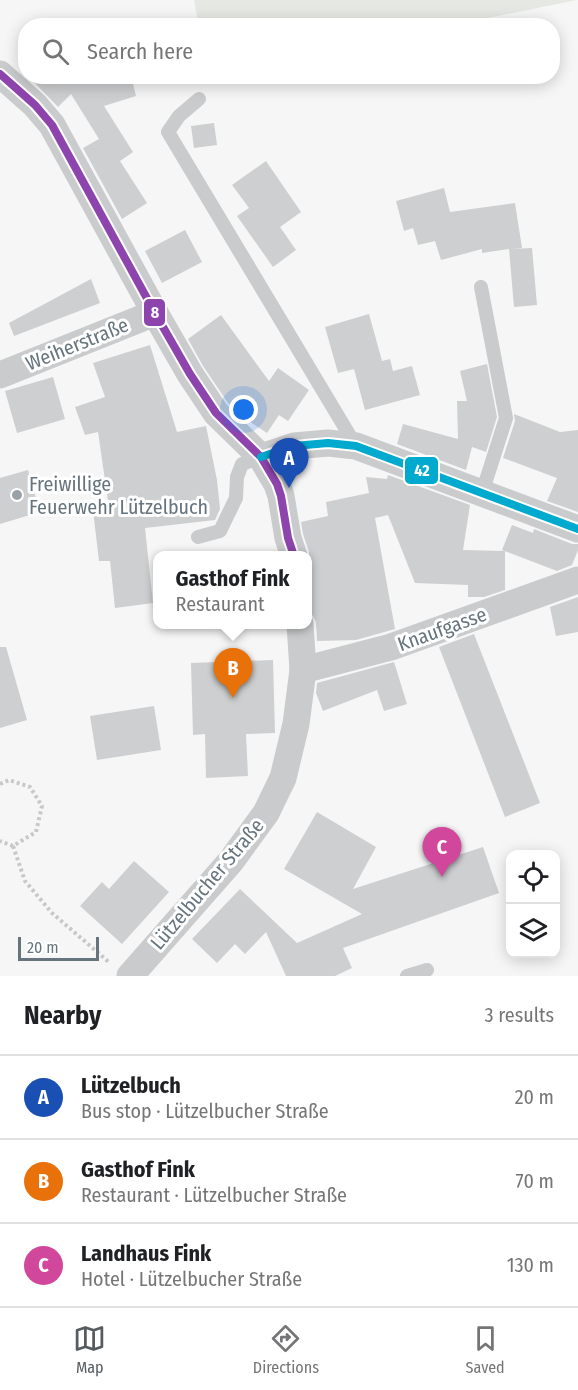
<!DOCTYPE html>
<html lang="en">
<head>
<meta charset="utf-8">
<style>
  :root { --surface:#fff; --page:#f2f2f2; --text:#202124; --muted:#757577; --line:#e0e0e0; --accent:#565b5f }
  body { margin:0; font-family:"Fira Sans Condensed",sans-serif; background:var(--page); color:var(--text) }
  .controls { position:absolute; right:18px; bottom:18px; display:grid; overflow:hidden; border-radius:12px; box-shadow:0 3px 15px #0003 }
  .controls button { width:54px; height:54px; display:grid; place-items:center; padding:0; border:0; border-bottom:2px solid var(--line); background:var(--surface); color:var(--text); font:30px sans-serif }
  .scale { position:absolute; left:18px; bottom:15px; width:81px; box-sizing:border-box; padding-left:6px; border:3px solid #66747d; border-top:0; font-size:16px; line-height:21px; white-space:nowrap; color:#66747d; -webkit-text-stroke:4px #fff; paint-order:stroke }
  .you { position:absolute; left:244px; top:410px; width:21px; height:21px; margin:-15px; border:4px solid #fff; border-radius:50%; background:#1a73e8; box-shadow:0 0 0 9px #1a73e833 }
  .badge { display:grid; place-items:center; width:39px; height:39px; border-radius:50%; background:var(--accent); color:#fff; font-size:20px; font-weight:700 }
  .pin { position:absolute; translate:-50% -50px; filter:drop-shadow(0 2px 3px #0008) }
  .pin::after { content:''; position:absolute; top:32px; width:21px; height:18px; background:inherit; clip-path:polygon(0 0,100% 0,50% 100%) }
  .popup { position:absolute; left:153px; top:551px; width:159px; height:78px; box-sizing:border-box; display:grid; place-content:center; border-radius:12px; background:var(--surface); filter:drop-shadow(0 2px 4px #0005); font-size:20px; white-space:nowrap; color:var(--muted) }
  .popup b { font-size:22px; color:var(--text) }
  .popup::after { content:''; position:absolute; left:50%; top:100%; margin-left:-12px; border:12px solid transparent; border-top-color:var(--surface) }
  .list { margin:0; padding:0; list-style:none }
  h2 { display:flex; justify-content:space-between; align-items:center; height:78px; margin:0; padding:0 24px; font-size:26px }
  h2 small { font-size:20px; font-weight:400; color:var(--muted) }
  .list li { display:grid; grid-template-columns:39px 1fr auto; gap:18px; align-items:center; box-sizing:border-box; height:84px; padding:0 24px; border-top:2px solid var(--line) }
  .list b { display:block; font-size:22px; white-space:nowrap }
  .list p { margin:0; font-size:20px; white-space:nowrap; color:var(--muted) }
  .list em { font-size:20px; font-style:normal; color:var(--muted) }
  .icon { flex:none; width:33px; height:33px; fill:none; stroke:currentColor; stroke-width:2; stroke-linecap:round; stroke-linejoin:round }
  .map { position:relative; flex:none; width:578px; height:976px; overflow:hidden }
  .search { position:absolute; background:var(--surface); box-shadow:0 3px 15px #0003; left:18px; right:18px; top:18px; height:66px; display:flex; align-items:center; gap:15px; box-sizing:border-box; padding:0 21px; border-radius:24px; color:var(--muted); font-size:22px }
  .sheet { height:330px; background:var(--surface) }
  nav { display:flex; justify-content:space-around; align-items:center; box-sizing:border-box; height:84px; border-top:2px solid var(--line); background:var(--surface); font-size:16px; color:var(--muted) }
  nav a { display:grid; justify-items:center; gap:3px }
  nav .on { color:var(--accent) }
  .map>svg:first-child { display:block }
  .green { fill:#e6e8e3 }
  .building { fill:#cecfd0 }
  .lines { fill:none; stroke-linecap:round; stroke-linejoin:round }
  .path { stroke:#c7c8c9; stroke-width:4; stroke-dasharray:3 3; stroke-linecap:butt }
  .lane { stroke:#c9cbcc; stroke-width:14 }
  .street { stroke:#c9cbcc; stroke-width:27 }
  .bus-1-casing { stroke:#fff; stroke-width:12 }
  .bus-2-casing { stroke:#fff; stroke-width:12 }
  .bus-1 { stroke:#8e44ad; stroke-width:8 }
  .bus-2 { stroke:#00a9ce; stroke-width:8 }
  .poi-dot { fill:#98a2a7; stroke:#fff; stroke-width:2 }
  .labels { text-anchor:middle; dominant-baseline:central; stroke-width:6; stroke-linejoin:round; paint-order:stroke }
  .street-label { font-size:20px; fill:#66747d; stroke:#fff }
  .poi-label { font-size:20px; fill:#66747d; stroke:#fff; text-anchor:start }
  .line-badge { stroke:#fff; stroke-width:2 }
  .badge-label { font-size:16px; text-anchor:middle; font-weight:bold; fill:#fff }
</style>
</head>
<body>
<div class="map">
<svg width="578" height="976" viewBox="0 0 578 976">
  <rect width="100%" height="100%" fill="#f6f6f6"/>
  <path class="green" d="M194 0H577L453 25 199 26Z"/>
  <g class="building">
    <path d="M28 76H131L136 96 104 106 133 152 120 161 147 203 122 219 83 148 99 139 71 94 58 107Z"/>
    <path d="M214 123 217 145 194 148 191 126Z"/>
    <path d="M266 161 301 212 280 227 296 250 273 267 237 216 249 208 232 185Z"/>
    <path d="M444 188 450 212 515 203 522 248 513 249 532 248 537 305 514 307 509 249 482 253V249L441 260 435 241 418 245 413 228 404 231 396 201Z"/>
    <path d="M185 230 202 262 162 283 145 251Z"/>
    <path d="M91 279 100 303 14 336 9 323Z"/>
    <path d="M369 314 382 361 390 359 393 371 412 366 420 395 365 410 354 369 338 373 325 327Z"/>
    <path d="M221 315 269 381 278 368 309 390 288 421 279 415 267 433 241 416 228 403 203 366 188 339Z"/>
    <path d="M150 345 177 432 206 426 217 480 220 509 215 520 145 528 153 603 115 608 110 561H99L92 502 108 501 98 432 85 435 75 407 105 397 93 363Z"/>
    <path d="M487 364 497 417 486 452 472 447 466 470 397 444 403 424 458 439 457 401H467L460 371Z"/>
    <path d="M53 377 65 419 17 433 5 391Z"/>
    <path d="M514 414 560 432 578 430V512L547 501 557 478 503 458 515 421Z"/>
    <path d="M28 470 40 512 0 524V478Z"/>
    <path d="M388 475 470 505 463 550 505 551V590L484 597H468V585L415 583 388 515 375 518 395 629 356 640 317 641 316 622 313 616 308 611 309 552 303 534 301 522 328 516 326 502 369 493 366 477 387 479Z"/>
    <path d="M512 525 533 533 534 529 572 544H578V550L572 565 557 571 502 550Z"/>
    <path d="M578 597V632L556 636 550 607Z"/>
    <path d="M474 634 540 803 505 817 439 647Z"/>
    <path d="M0 647H6L27 720 0 728Z"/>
    <path d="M273 660 275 733 246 734 248 776 206 778 205 734 193 735 191 663Z"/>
    <path d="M394 662 407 704 384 711 377 690 323 711 316 693 317 683Z"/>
    <path d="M154 706 161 750 97 760 90 716Z"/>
    <path d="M317 812 376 847 353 889 483 847 499 893 343 948 352 968 335 976H286L266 932 245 954 235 944 217 963 192 939 240 889 297 943 362 914 284 869Z"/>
    <path d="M134 861 169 892 122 944 80 906 102 882 109 889Z"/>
  </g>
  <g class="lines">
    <g class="path">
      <path d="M0 784 9 780 30 787 42 806 36 832 13 846 0 841"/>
      <path d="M13 846 25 881 52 913 110 963"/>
    </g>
    <g class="lane">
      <path d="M199 99 179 116 168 132 356 446"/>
      <path d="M481 287 506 418 482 493"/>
      <path d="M198 537 220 531 236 498 237 477 242 464 261 457"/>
      <path d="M407 976 427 970"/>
    </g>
    <g class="street">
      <path d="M0 74 35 105 52 125 155 313 190 374 216 413 261 457 277 484 281 496 288 538 294 556"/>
      <path d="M0 375 155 313"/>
      <path d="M261 457 294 446 328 443 356 446 578 529"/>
      <path d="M303 670 391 647 578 580"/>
      <path d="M130 976 231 861 266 813 283 778 296 724 303 670 300 624"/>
    </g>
    <g class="bus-1-casing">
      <path id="bus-1" d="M0 74 35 105 52 125 155 313 190 374 216 413 261 457 277 484 281 496 288 538 294 556"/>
    </g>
    <g class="bus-2-casing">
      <path id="bus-2" d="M261 457 294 446 328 443 356 446 578 529"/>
    </g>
    <use href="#bus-1" class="bus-1"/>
    <use href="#bus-2" class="bus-2"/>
  </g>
  <circle class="poi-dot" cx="17" cy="495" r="6"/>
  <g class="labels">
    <g class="street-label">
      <text transform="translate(77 344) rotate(-22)">Weiherstraße</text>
      <text transform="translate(442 629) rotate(-20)">Knaufgasse</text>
      <text transform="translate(207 884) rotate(-50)">Lützelbucher Straße</text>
    </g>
    <g class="poi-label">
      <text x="29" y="484">Freiwillige<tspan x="29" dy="23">Feuerwehr Lützelbuch</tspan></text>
    </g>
  </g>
  <g class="line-badge">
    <rect x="143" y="298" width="23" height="29" rx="6" fill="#8e44ad"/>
    <rect x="404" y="456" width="35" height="29" rx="6" fill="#00a9ce"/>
  </g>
  <g class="badge-label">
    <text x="155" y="318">8</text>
    <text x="422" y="476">42</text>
  </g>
</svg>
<div class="controls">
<button><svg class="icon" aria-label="locate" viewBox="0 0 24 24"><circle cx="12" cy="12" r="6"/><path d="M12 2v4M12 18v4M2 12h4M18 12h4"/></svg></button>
<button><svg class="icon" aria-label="layers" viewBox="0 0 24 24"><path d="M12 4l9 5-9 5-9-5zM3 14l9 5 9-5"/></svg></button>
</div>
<div class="scale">20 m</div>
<div class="you"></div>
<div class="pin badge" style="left:289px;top:488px;background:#1a4fb4">A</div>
<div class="pin badge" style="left:233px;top:698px;background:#e8710a">B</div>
<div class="popup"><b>Gasthof Fink</b>Restaurant</div>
<div class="pin badge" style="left:442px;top:877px;background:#d1479c">C</div>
<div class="search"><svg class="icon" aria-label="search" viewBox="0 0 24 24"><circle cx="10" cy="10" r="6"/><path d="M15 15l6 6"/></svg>Search here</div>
</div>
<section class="sheet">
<h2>Nearby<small>3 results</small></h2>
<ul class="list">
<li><span class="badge" style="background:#1a4fb4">A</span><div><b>Lützelbuch</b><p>Bus stop · Lützelbucher Straße</p></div><em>20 m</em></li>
<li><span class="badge" style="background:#e8710a">B</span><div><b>Gasthof Fink</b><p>Restaurant · Lützelbucher Straße</p></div><em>70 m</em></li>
<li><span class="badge" style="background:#d1479c">C</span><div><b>Landhaus Fink</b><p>Hotel · Lützelbucher Straße</p></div><em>130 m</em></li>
</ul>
</section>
<nav>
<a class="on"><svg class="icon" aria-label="map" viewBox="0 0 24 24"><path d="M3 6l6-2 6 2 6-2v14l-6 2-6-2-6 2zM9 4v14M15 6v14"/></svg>Map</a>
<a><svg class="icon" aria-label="directions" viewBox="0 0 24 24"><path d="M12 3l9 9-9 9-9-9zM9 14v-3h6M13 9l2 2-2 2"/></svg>Directions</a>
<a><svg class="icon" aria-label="saved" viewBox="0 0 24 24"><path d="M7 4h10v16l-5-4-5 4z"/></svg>Saved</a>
</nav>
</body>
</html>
